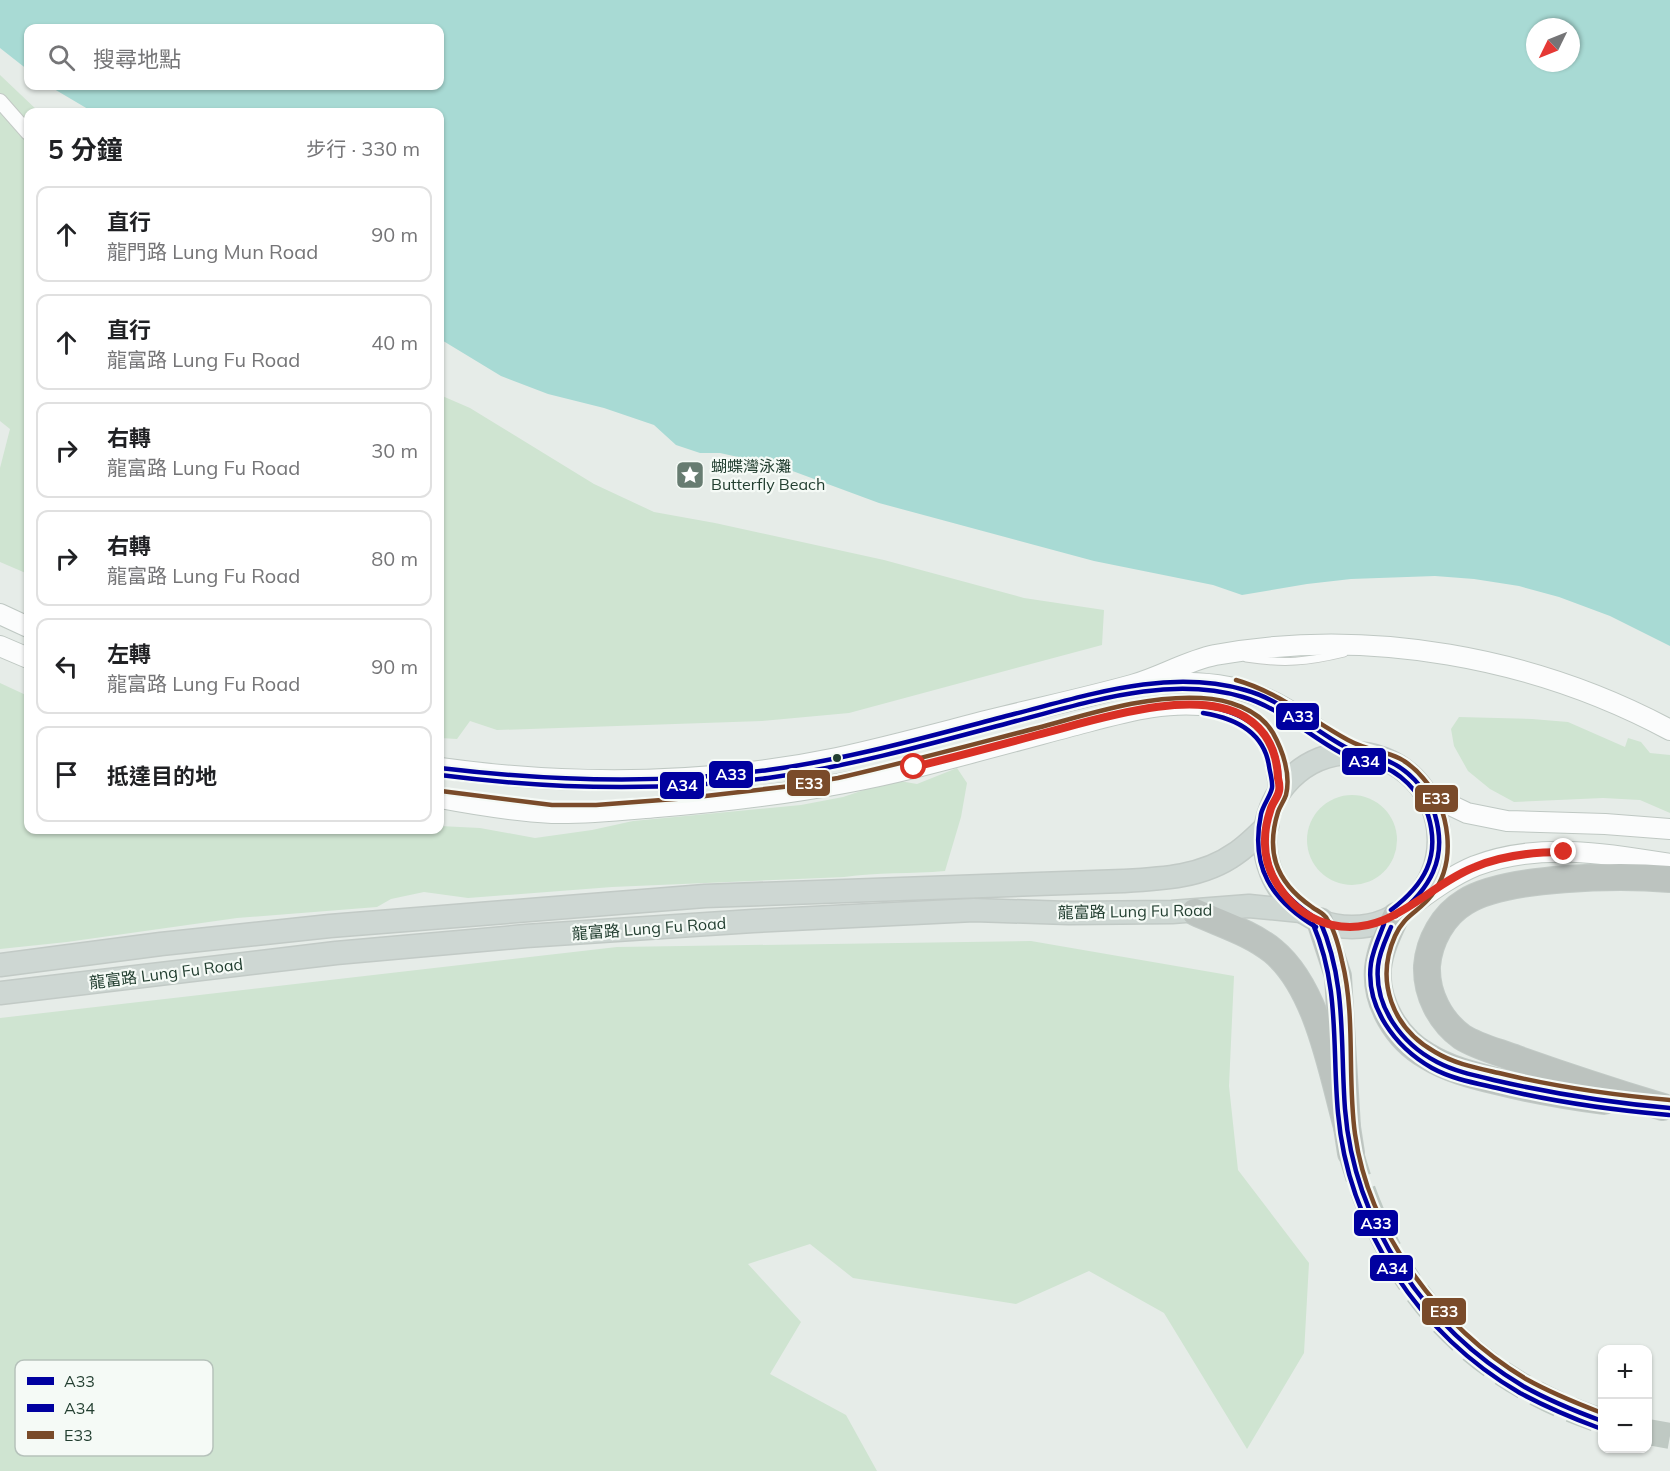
<!DOCTYPE html>
<html lang="zh-TW">
<head>
<meta charset="utf-8">
<style>
  :root { --surface:#fff; --page:#f2f2f2; --text:#202124; --muted:#757577; --line:#e0e0e0 }
  body { margin:0; font-family:Mulish,"Noto Sans TC",sans-serif; background:var(--page); color:var(--text) }
  .controls { position:absolute; right:18px; bottom:18px; display:grid; overflow:hidden; border-radius:12px; box-shadow:0 2px 4px #0004 }
  .controls button { width:54px; height:54px; display:grid; place-items:center; padding:0; border:0; border-bottom:2px solid var(--line); background:var(--surface); color:var(--text); font:30px sans-serif }
  .compass { position:absolute; left:1526px; top:18px; width:54px; height:54px; border-radius:50%; background:var(--surface); box-shadow:0 2px 4px #0004; rotate:227deg }
  .stop { position:absolute; width:18px; height:18px; margin:-14px; border:4px solid #d93025; border-radius:50%; background:#fff }
  .stop.end { background:#d93025; border-color:#fff; box-shadow:0 2px 6px #0008 }
  .list { margin:0; padding:0; list-style:none }
  h2 { display:flex; justify-content:space-between; align-items:center; height:78px; margin:0; padding:0 24px; font-size:26px }
  h2 small { font-size:20px; font-weight:400; color:var(--muted) }
  .list li { display:grid; grid-template-columns:39px 1fr auto; gap:18px; align-items:center; box-sizing:border-box; height:96px; margin:0 12px 12px; padding:0 12px; border:2px solid var(--line); border-radius:12px }
  .list b { display:block; font-size:22px; white-space:nowrap }
  .list p { margin:0; font-size:20px; white-space:nowrap; color:var(--muted) }
  .list em { font-size:20px; font-style:normal; color:var(--muted) }
  .icon { flex:none; width:33px; height:33px; fill:none; stroke:currentColor; stroke-width:2; stroke-linecap:round; stroke-linejoin:round }
  .map { position:relative; flex:none; width:1670px; height:1471px; overflow:hidden }
  .search { position:absolute; background:var(--surface); box-shadow:0 2px 4px #0004; left:24px; top:24px; width:420px; height:66px; display:flex; align-items:center; gap:15px; box-sizing:border-box; padding:0 21px; border-radius:12px; color:var(--muted); font-size:22px }
  .panel { position:absolute; background:var(--surface); box-shadow:0 2px 4px #0004; left:24px; top:108px; width:420px; height:726px; border-radius:12px }
  .map>svg:first-child { display:block }
  .green { fill:#cfe4d1 }
  .water { fill:#a8dad4; fill-rule:evenodd }
  .lines { fill:none; stroke-linecap:round; stroke-linejoin:round }
  .highway-tunnel { stroke:#bfc9c3; stroke-width:26; stroke-dasharray:26 13; stroke-linecap:butt }
  .lane-casing { stroke:#c3c9c5; stroke-width:9 }
  .street-casing { stroke:#c3c9c5; stroke-width:16 }
  .secondary-casing { stroke:#bfc8c3; stroke-width:22 }
  .primary-casing { stroke:#c2cac6; stroke-width:25 }
  .highway-casing { stroke:#c2cac6; stroke-width:28 }
  .lane { stroke:#fbfcfc; stroke-width:7 }
  .street { stroke:#fbfcfc; stroke-width:14 }
  .secondary { stroke:#fbfcfc; stroke-width:20 }
  .primary { stroke:#ced7d3; stroke-width:22 }
  .highway { stroke:#bcc3bf; stroke-width:26 }
  .bus-1-casing { stroke:#f5faf6; stroke-width:9 }
  .bus-2-casing { stroke:#f5faf6; stroke-width:9 }
  .bus-3-casing { stroke:#f5faf6; stroke-width:9 }
  .bus-1 { stroke:#0000a0; stroke-width:4.5 }
  .bus-2 { stroke:#0000a0; stroke-width:4.5 }
  .bus-3 { stroke:#7a4b2a; stroke-width:4.5 }
  .route { stroke:#d93025; stroke-width:8 }
  .bus-dot { fill:#233f31; stroke:#f5faf6; stroke-width:2 }
  .labels { text-anchor:middle; dominant-baseline:central; stroke-width:4.5; stroke-linejoin:round; paint-order:stroke }
  .poi-label { font-size:16px; fill:#233f31; stroke:#f5faf6; text-anchor:start }
  .street-label { font-size:16px; fill:#233f31; stroke:#f5faf6 }
  .key { fill:#f5faf6; stroke:#b6c2bb; stroke-width:1.5 }
  .key-label { font-size:16px; fill:#233f31 }
  .line-badge { stroke:#f5faf6; stroke-width:2 }
  .badge-label { font-size:16px; text-anchor:middle; font-weight:bold; fill:#fff }
</style>
</head>
<body>
<div class="map">
<svg width="1670" height="1471" viewBox="0 0 1670 1471">
  <rect width="100%" height="100%" fill="#e6ece8"/>
  <g class="green">
    <path d="M0 75 39 112H28V574L0 562V468L10 429 0 421Z"/>
    <path d="M440 395 470 408 594 484 654 512 715 523 884 560 1024 598 1104 610 1102 645 849 713 762 721 497 730 470 721 457 739 440 738Z"/>
    <path d="M0 683 28 696V830H440V826L480 828 535 838 592 830 633 821 801 805 843 797 894 780 917 784 957 768 967 783 961 817 945 871C911 874 877 872 844 877L612 887 468 898 424 892 391 899 377 907 237 918 67 942 0 949Z"/>
    <path d="M1459 717 1532 719 1568 722 1625 747 1628 738 1641 742 1650 753 1670 755V813L1640 800 1603 798 1514 802 1490 789 1468 771 1454 746 1451 729Z"/>
    <circle cx="1352" cy="840" r="45"/>
    <path d="M1031 941 1234 976 1229 1086 1238 1170 1309 1263 1304 1353 1247 1449 1164 1313 1089 1271 1016 1304 853 1278 810 1244 748 1264 801 1322 770 1374 846 1415 877 1471H0V1018L617 947Z"/>
  </g>
  <path class="water" d="M0 0H1670V646L1610 616 1559 597 1519 586 1474 579 1435 576 1351 579 1307 584 1242 595 1213 585 1094 561 879 503 779 466 720 453H700L676 445 654 425 604 408 548 394 501 376 440 339V112H93L49 86H440V28H28V70L0 48ZM1535 27H1571V63H1535Z"/>
  <g class="lines">
    <g class="highway-tunnel">
      <path d="M1351 1153C1387 1286 1470 1378 1602 1421"/>
      <path d="M1648 1432 1670 1436"/>
    </g>
    <g class="lane-casing">
      <path id="lane" d="M1246 658C1284 664 1307 662 1344 653"/>
    </g>
    <g class="street-casing">
      <path id="street" d="M0 101 28 133"/>
    </g>
    <g class="secondary-casing">
      <g id="secondary">
        <path d="M0 614 28 627"/>
        <path d="M0 646 28 658"/>
        <path d="M1149 683C1197 681 1241 683 1283 707 1308 721 1331 740 1357 754"/>
        <path d="M440 768C571 786 706 785 837 758 888 747 939 733 990 720 1038 708 1085 698 1132 685 1161 677 1186 661 1215 655 1368 627 1534 657 1670 730"/>
        <path d="M1425 793 1467 813 1507 821 1605 824 1670 829"/>
        <path d="M440 798C477 805 515 811 552 813 587 814 622 810 657 807 744 800 829 789 913 768 965 755 1016 741 1068 727 1115 715 1166 698 1215 707 1266 716 1276 746 1279 792"/>
        <path d="M1409 907C1430 892 1451 876 1475 866 1538 842 1606 853 1670 864"/>
      </g>
    </g>
    <g class="primary-casing">
      <g id="primary">
        <circle cx="1352" cy="840" r="87"/>
        <path d="M0 965 161 944 330 926 705 896 1123 881C1161 879 1203 877 1235 854 1247 846 1257 836 1267 826"/>
        <path d="M0 993 336 953 526 936 753 921 974 910 1069 913 1172 912 1249 906 1301 911"/>
      </g>
    </g>
    <g class="highway-casing">
      <g id="highway">
        <path d="M1195 912C1221 924 1251 933 1273 951 1318 988 1332 1073 1347 1127"/>
        <path d="M1396 916C1388 933 1380 950 1378 968 1375 1003 1397 1039 1427 1056 1448 1069 1472 1075 1496 1081 1532 1090 1567 1096 1604 1101"/>
        <path d="M1320 921 1338 976 1347 1127 1351 1153"/>
        <path d="M1663 1107C1614 1092 1565 1076 1517 1059 1499 1052 1478 1047 1462 1037 1440 1021 1426 994 1427 966 1429 941 1443 915 1465 902 1506 876 1620 875 1670 879"/>
      </g>
    </g>
    <use href="#lane" class="lane"/>
    <use href="#street" class="street"/>
    <use href="#secondary" class="secondary"/>
    <use href="#primary" class="primary"/>
    <use href="#highway" class="highway"/>
    <g class="bus-1-casing">
      <g id="bus-1">
        <path d="M1204 706C1249 712 1283 738 1279 788 1279 799 1270 808 1268 818 1259 868 1279 896 1320 921"/>
        <path d="M440 768C549 781 659 785 768 770 851 759 933 735 1014 714 1089 695 1168 668 1245 690 1283 700 1312 730 1347 748 1358 754 1368 754 1380 758 1406 766 1428 789 1435 815 1448 859 1430 889 1396 916"/>
        <path d="M1320 921C1347 983 1340 1043 1345 1109 1354 1223 1425 1328 1523 1386 1548 1400 1575 1411 1602 1421"/>
        <path d="M1391 927C1386 939 1379 953 1378 966 1374 1007 1402 1044 1437 1062 1456 1072 1477 1076 1498 1081 1555 1094 1612 1103 1670 1108"/>
      </g>
    </g>
    <g class="bus-2-casing">
      <g id="bus-2">
        <path d="M1203 713C1234 718 1264 732 1269 766 1270 773 1273 782 1272 788 1270 797 1263 805 1261 814 1250 867 1271 900 1316 927"/>
        <path d="M440 775C549 789 659 792 768 778 852 766 934 743 1016 721 1090 702 1168 675 1243 697 1281 708 1310 737 1343 754 1354 760 1365 761 1376 764 1400 771 1420 792 1428 815 1441 857 1424 885 1391 910"/>
        <path d="M1313 924C1340 987 1332 1047 1338 1113 1348 1228 1420 1335 1520 1393 1546 1407 1572 1418 1599 1428"/>
        <path d="M1384 924C1379 937 1373 950 1371 963 1365 1007 1395 1047 1432 1068 1452 1079 1475 1083 1497 1088 1554 1102 1611 1110 1669 1115"/>
      </g>
    </g>
    <g class="bus-3-casing">
      <g id="bus-3">
        <path d="M1236 680C1278 692 1310 719 1348 740 1377 756 1397 747 1423 778 1450 809 1458 862 1431 896 1419 912 1404 915 1395 936 1375 981 1392 1028 1435 1052 1455 1064 1477 1068 1499 1073 1556 1087 1612 1095 1670 1100"/>
        <path d="M441 791 552 805H596L688 798 791 786 838 778C904 763 971 745 1037 728 1090 714 1145 695 1201 698 1227 699 1259 709 1273 733 1283 751 1291 775 1286 795 1284 801 1280 806 1278 812 1273 828 1271 847 1276 863 1282 882 1296 896 1312 907 1317 911 1324 913 1327 919 1335 930 1339 947 1342 961 1356 1017 1347 1077 1355 1134 1369 1234 1441 1328 1526 1379 1551 1393 1576 1403 1602 1413"/>
      </g>
    </g>
    <use href="#bus-1" class="bus-1"/>
    <use href="#bus-2" class="bus-2"/>
    <use href="#bus-3" class="bus-3"/>
  </g>
  <g class="lines">
    <path class="route" d="M914 767C955 757 996 746 1037 735 1092 721 1193 686 1245 717 1268 731 1277 753 1278 778 1279 782 1280 787 1279 791 1278 797 1273 802 1271 808 1268 817 1265 829 1265 839 1263 878 1294 916 1332 925 1390 938 1426 886 1475 867 1503 855 1533 852 1564 852"/>
  </g>
  <defs>
    <g id="sight-square" transform="scale(1.5)"><rect x="-9" y="-9" width="18" height="18" rx="4" fill="#677c71" stroke="#f5faf6"/><path d="M0-6L1.8-2.2L6-1.7L2.9 1.2L3.7 5.4L0 3.3L-3.7 5.4L-2.9 1.2L-6-1.7L-1.8-2.2Z" fill="#fff"/></g>
  </defs>
  <g fill-rule="evenodd">
    <use href="#sight-square" x="690" y="475"/>
  </g>
  <circle class="bus-dot" cx="837" cy="758" r="5"/>
  <g class="labels">
    <g class="poi-label">
      <text x="711" y="466">蝴蝶灣泳灘<tspan x="711" dy="18">Butterfly Beach</tspan></text>
    </g>
    <g class="street-label">
      <text transform="translate(1135 911) rotate(-1)">龍富路 Lung Fu Road</text>
      <text transform="translate(649 928) rotate(-4)">龍富路 Lung Fu Road</text>
      <text transform="translate(166 973) rotate(-7)">龍富路 Lung Fu Road</text>
    </g>
  </g>
  <rect x="15" y="1360" width="198" height="96" rx="9" class="key"/>
  <rect x="27" y="1377" width="27" height="8" fill="#0000a0"/>
  <rect x="27" y="1404" width="27" height="8" fill="#0000a0"/>
  <rect x="27" y="1431" width="27" height="8" fill="#7a4b2a"/>
  <g class="key-label">
    <text x="64" y="1387">A33</text>
    <text x="64" y="1414">A34</text>
    <text x="64" y="1441">E33</text>
  </g>
  <g class="line-badge">
    <rect x="1275" y="702" width="45" height="29" rx="6" fill="#0000a0"/>
    <rect x="1341" y="747" width="46" height="29" rx="6" fill="#0000a0"/>
    <rect x="708" y="760" width="46" height="29" rx="6" fill="#0000a0"/>
    <rect x="786" y="769" width="45" height="28" rx="6" fill="#7a4b2a"/>
    <rect x="659" y="771" width="46" height="29" rx="6" fill="#0000a0"/>
    <rect x="1414" y="784" width="45" height="29" rx="6" fill="#7a4b2a"/>
    <rect x="1353" y="1209" width="46" height="28" rx="6" fill="#0000a0"/>
    <rect x="1369" y="1254" width="45" height="28" rx="6" fill="#0000a0"/>
    <rect x="1421" y="1297" width="46" height="29" rx="6" fill="#7a4b2a"/>
  </g>
  <g class="badge-label">
    <text x="1298" y="722">A33</text>
    <text x="1364" y="767">A34</text>
    <text x="731" y="780">A33</text>
    <text x="809" y="789">E33</text>
    <text x="682" y="791">A34</text>
    <text x="1436" y="804">E33</text>
    <text x="1376" y="1229">A33</text>
    <text x="1392" y="1274">A34</text>
    <text x="1444" y="1317">E33</text>
  </g>
</svg>
<div class="controls">
<button>+</button>
<button>−</button>
</div>
<svg class="compass" viewBox="-18 -18 36 36"><path d="M0-13l5 13h-10z" fill="#e53935"/><path d="M0 13l5-13h-10z" fill="#757577"/></svg>
<div class="stop" style="left:914px;top:767px"></div>
<div class="stop end" style="left:1564px;top:852px"></div>
<div class="search"><svg class="icon" aria-label="search" viewBox="0 0 24 24"><circle cx="10" cy="10" r="6"/><path d="M15 15l6 6"/></svg>搜尋地點</div>
<section class="panel">
<h2>5 分鐘<small>步行 · 330 m</small></h2>
<ul class="list">
<li><svg class="icon" aria-label="ahead" viewBox="0 0 24 24"><path d="M12 20V5M6 11l6-6 6 6"/></svg><div><b>直行</b><p>龍門路 Lung Mun Road</p></div><em>90 m</em></li>
<li><svg class="icon" aria-label="ahead" viewBox="0 0 24 24"><path d="M12 20V5M6 11l6-6 6 6"/></svg><div><b>直行</b><p>龍富路 Lung Fu Road</p></div><em>40 m</em></li>
<li><svg class="icon" aria-label="right" viewBox="0 0 24 24"><path d="M7 20v-9h11M14 6l5 5-5 5"/></svg><div><b>右轉</b><p>龍富路 Lung Fu Road</p></div><em>30 m</em></li>
<li><svg class="icon" aria-label="right" viewBox="0 0 24 24"><path d="M7 20v-9h11M14 6l5 5-5 5"/></svg><div><b>右轉</b><p>龍富路 Lung Fu Road</p></div><em>80 m</em></li>
<li><svg class="icon" aria-label="left" viewBox="0 0 24 24"><path d="M17 20v-9H6M10 6l-5 5 5 5"/></svg><div><b>左轉</b><p>龍富路 Lung Fu Road</p></div><em>90 m</em></li>
<li><svg class="icon" aria-label="arrive" viewBox="0 0 24 24"><path d="M6 21V4h12l-3 4 3 4H6"/></svg><div><b>抵達目的地</b></div></li>
</ul>
</section>
</div>
</body>
</html>
